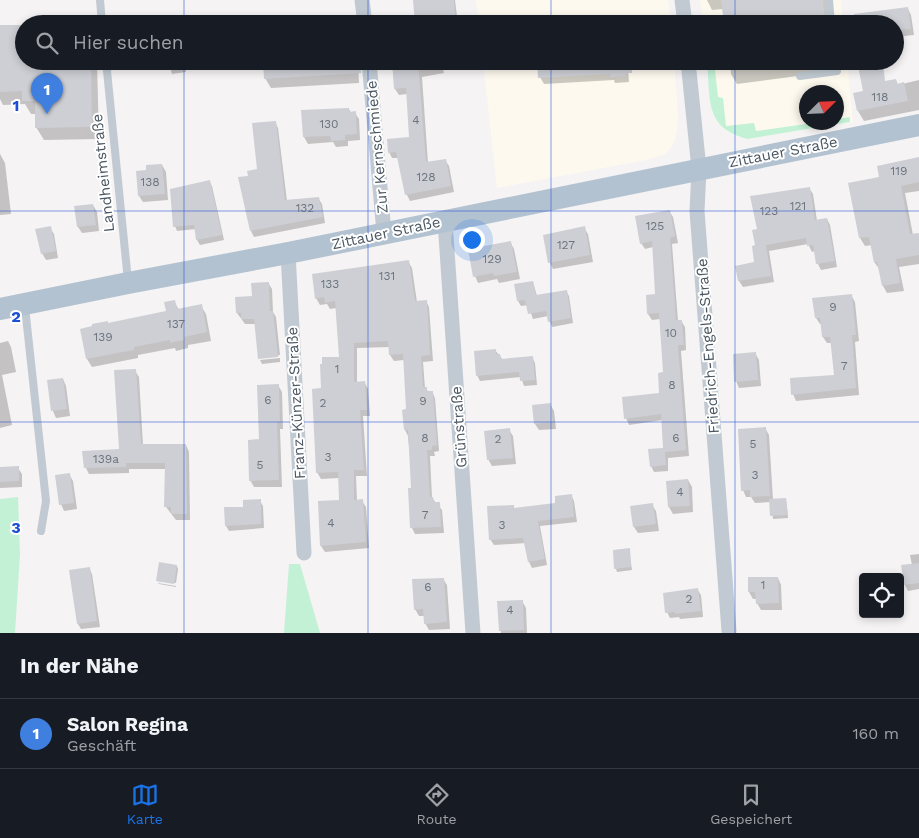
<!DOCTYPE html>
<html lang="de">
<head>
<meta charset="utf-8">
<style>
  :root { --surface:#171b24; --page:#20242c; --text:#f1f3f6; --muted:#9ea1a6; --line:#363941; --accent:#1a73e8 }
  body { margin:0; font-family:"Work Sans",sans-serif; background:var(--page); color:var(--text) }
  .controls { position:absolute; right:15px; bottom:15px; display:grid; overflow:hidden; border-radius:5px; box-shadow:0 2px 8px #0003 }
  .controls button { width:45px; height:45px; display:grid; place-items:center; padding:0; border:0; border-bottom:1px solid var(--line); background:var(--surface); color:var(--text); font:25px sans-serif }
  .compass { position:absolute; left:799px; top:85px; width:45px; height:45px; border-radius:50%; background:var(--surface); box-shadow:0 2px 8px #0003; rotate:66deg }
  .you { position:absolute; left:471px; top:239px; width:18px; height:18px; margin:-12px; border:4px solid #fff; border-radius:50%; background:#1a73e8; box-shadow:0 0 0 8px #1a73e833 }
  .badge { display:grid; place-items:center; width:32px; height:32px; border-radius:50%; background:var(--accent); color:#fff; font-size:16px; font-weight:700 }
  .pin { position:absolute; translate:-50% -41px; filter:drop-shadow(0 1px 2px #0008) }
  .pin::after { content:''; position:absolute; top:26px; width:18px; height:15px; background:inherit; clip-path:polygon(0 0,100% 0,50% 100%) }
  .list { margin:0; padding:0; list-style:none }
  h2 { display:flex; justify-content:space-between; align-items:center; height:65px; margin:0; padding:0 20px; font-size:21px }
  h2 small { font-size:16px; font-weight:400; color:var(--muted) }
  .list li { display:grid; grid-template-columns:32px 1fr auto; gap:15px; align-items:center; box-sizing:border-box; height:70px; padding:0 20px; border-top:1px solid var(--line) }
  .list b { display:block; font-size:19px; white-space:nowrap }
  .list p { margin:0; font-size:16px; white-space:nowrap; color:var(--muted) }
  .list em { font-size:16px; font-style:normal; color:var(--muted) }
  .icon { flex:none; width:28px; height:28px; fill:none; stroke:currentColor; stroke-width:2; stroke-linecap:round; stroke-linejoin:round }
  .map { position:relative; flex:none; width:919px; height:633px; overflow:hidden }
  .search { position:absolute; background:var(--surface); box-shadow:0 2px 8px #0003; left:15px; right:15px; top:15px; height:55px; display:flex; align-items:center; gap:12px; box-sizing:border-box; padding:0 18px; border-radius:28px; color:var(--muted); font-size:19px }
  .sheet { height:135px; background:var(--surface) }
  nav { display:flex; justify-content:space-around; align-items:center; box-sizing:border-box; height:70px; border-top:1px solid var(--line); background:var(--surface); font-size:14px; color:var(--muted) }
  nav a { display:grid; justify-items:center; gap:2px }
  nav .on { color:var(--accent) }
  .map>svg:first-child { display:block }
  .commercial { fill:#fdf9ef; fill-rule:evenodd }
  .green { fill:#c3f1d5 }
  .shadow { fill:#0003 }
  .building { fill:#cdcfd5 }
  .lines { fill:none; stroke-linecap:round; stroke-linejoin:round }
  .service { stroke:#c1cad2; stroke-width:8 }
  .minor { stroke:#c1cad2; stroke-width:15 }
  .primary { stroke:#b3c2d1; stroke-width:22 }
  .grid { fill:none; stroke:#1d4ed8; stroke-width:1; stroke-opacity:0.55 }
  .labels { text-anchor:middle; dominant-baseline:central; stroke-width:4; stroke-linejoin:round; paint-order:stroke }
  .number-label { font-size:12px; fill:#6b747e }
  .street-label { font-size:15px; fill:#4a5661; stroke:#fff }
  .grid-label { font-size:16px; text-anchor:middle; font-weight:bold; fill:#1d4ed8; stroke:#fff; stroke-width:4; stroke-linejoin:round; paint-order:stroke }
</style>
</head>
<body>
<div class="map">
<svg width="919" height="633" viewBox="0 0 919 633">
  <rect width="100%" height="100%" fill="#f5f3f3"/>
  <g class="commercial">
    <path d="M476 0H668L671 24H479Z"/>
    <path d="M700 0H841L843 24H703Z"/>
    <path d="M483 61H674L678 112 677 132 673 145 665 154 646 160 497 188Z"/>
    <path d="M707 61H847L853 122 747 139 736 136 725 130 716 120 712 112ZM806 92H836V122H806Z"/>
  </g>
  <g class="green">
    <path d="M709 61H714L718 97 723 98 726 126 754 123 756 131 813 123 836 122 837 119 850 117V122L747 139C704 127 711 101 707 63Z"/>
    <path d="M18 497 20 554 15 633H0V499Z"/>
    <path d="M289 564H300L320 633H284Z"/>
  </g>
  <g class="shadow">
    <path d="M414 0H455L458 24H417Z"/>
    <path d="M707 0H826L829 24H725L723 9 712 10Z"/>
    <path d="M908 9 911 15 914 35 895 37V24Z"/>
    <path d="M553 18 556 24H536V19Z"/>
    <path d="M0 27 24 61H97L99 139 44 140 36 127V114H31L25 104 3 105 0 99Z"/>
    <path d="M168 61H184L186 72 172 74Z"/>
    <path d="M358 61 359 83 271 88 265 78Z"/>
    <path d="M393 61H441L444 73 422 77 428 163 445 160 449 166 454 192 410 201 407 195 399 158H392L389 152 410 138 407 94 399 95 395 89Z"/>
    <path d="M730 61H834L835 71 737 84 731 74Z"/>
    <path d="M628 68 629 82 615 83 614 80 544 84 540 77Z"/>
    <path d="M896 80 898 85 919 80V110L864 121 858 111 864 92 882 83Z"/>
    <path d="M349 109 351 113H355L359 119 360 140 348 141V146L336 147 333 142 308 144 304 137 303 111Z"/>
    <path d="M275 122 278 128 287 201 318 198 322 204 325 223 254 237 251 231 250 177 259 170Z"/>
    <path d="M0 154 5 163 11 214 0 215Z"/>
    <path d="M919 159V191L905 193 913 235 919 234V264L899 267 904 291 887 293 883 286 880 270 875 263 872 245 865 246 860 238 850 184 881 178Z"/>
    <path d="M162 165 166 172 168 200 143 202 139 196Z"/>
    <path d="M209 181 212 186 224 240 200 245 197 240 196 229 177 231 175 226Z"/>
    <path d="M809 188 813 194 817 221 827 219 830 225 837 267 821 270 818 264 815 251 812 252 808 244 769 251 774 282 743 287 739 281 737 267 756 263 758 230Z"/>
    <path d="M93 205 97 212 99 231 82 233 78 227Z"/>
    <path d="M669 211 673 217 678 243 672 244 678 321H681L685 327 686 350 681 351 689 456 668 458V471L654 472 651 466 665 449 663 420 629 425 626 418 661 394 665 373 660 319 652 320 648 314 647 296 657 295 653 247 645 249 641 243Z"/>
    <path d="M50 228 54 234 58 258 46 260 42 253Z"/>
    <path d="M584 228 588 234 593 262 553 269 550 263Z"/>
    <path d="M510 242 514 249 520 279 499 283 497 279 478 283 475 276Z"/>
    <path d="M408 261 412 268 417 302 426 301 429 307 433 361 423 362 425 388 429 392H432L435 398 439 451 434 452 435 456H430L432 498 442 510 444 533 415 534 412 528 413 489 408 436 405 430 408 411 404 360 394 361 390 355V347L357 348V383H365L368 389 370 416H363L367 476H356L357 501H362L366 507 369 548 325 552 321 546 340 501 339 478 321 479 317 472 322 389 340 358 337 308 330 309 327 304 320 305 316 298Z"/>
    <path d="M533 282 537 296 566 291 569 296 573 323 552 327 548 316 533 319 528 305 521 306 518 301 515 285Z"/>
    <path d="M269 284 272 289 273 312 276 317 280 355 259 358V360L256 324H245L237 313Z"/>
    <path d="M851 295 855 302 859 341 855 342 859 395 796 401 793 394 836 376 832 343H827L823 337 822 324H820L816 318Z"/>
    <path d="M174 301 179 310 201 306 206 314 211 341 188 345V348L176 351 175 348 138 355V358L92 367 87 359 108 325 167 312Z"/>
    <path d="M8 341 11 347 16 372 2 375 12 425 0 428V343Z"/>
    <path d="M495 350 503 360 532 357 535 363 537 385 524 386 521 377 480 381 477 375Z"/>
    <path d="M755 353 759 360 761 386 739 388 736 381Z"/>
    <path d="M280 358V362L262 364 260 360Z"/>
    <path d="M135 371 139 377 143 445H186L189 452 190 520H176L166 507V469H129V473L89 474 86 468 121 451Z"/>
    <path d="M63 379 66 386 70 416 56 418 53 411 49 381Z"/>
    <path d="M278 385 282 392 283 429H280L282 487H254L250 480Z"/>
    <path d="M550 404 554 411 556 429 539 430 535 424Z"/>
    <path d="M765 428 769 435 773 500 786 499 788 518 773 519 771 502 755 503 751 497H746L743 490Z"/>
    <path d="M509 430 513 436 516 464 492 466 488 459Z"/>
    <path d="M18 468 22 474V487L0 488V469Z"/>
    <path d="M69 474 73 481 77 509 64 511 61 504Z"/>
    <path d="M688 480 692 487 693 512 673 514 669 507Z"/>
    <path d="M571 495 574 501 577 522 540 526 547 565 532 568 529 562 526 543 494 545 490 539 513 506 515 509 557 505Z"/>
    <path d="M260 501 263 506 264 528 229 531 226 526V509L245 508Z"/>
    <path d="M652 505 656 511 659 531 638 533 634 527Z"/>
    <path d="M629 549 632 570 617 572 616 569Z"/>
    <path d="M919 554V589L908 591 905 585 912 565 910 555Z"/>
    <path d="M160 563 177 566 178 569 176 583 157 581Z"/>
    <path d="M89 568 92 574 100 627 81 629 78 624Z"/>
    <path d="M778 578 781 585 782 610H761L757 603V599H753L749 592V579Z"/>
    <path d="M443 579 447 585 450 629 429 630 425 623 424 616H419L415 609Z"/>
    <path d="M158 583 176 586V587L159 584Z"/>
    <path d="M697 589 701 595 703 617 680 619 679 617 670 618 667 612Z"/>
    <path d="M522 601 526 608 527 633H501L498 602Z"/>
  </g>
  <g class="building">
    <path d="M413 0H454L456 24H415Z"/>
    <path d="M721 0H823L825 24H724Z"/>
    <path d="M908 7 911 29 895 30V24H854V14Z"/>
    <path d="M0 25H24V61H91L92 127 35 128V101H22V91L0 92Z"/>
    <path d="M263 61H360L361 73 264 79Z"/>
    <path d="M392 61H418L426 162 446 159 451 186 405 195 396 152 388 153 387 139 409 137 406 88 394 89Z"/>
    <path d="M537 61H632V73H626V76L610 77V74L538 78Z"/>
    <path d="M857 61H883L885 81 896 79 897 84 904 82 908 101 857 111 853 93 863 91Z"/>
    <path d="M349 108V112L356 111 357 134 345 135V140L331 141 330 136 303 137 301 110Z"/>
    <path d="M276 121 285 200 319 197 323 217 250 231 238 177 248 176 247 171 257 169 252 123Z"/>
    <path d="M919 157V182L901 186 910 234 919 233V255L896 259 900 283 882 286 877 262 874 263 869 237 859 238 848 183 879 177 877 166Z"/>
    <path d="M162 164 165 194 138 196 136 171 146 170V165Z"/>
    <path d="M210 180 222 235 196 240 194 225 173 227 170 189Z"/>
    <path d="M810 187 815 220 827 218 835 261 816 264 813 245 807 246 806 238 766 245 771 276 738 281 735 266 754 262 752 246 755 245 752 230 757 229 750 196Z"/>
    <path d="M93 204 96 225 77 227 74 206Z"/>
    <path d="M670 210 675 236 670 238 676 320H682L684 345H678L686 450 665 452 666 465 650 467 648 449 663 448 661 414 624 419 622 397 659 393 658 373 663 372 659 313 647 314 646 295 655 294 652 241 640 244 635 216Z"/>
    <path d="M51 226 56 251 41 254 35 229Z"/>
    <path d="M585 226 590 255 548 263 543 235Z"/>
    <path d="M511 241 517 272 494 276 493 273 473 277 468 249Z"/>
    <path d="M409 260 415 301 427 300 430 355 421 356 423 387H427V391H433L437 445 432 446V450H427L430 497H433L434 502H440L441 527 410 528 408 488H411L408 430H404L402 410 406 409 403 354 389 355 388 341 354 343V382L365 381 367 410H360L364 470H354V500L363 499 366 542 320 546 318 501 339 500 338 472 316 473 312 389 321 388 320 364H322V357H339L335 301 325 303 324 297 315 299 312 274Z"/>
    <path d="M533 281 536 295 567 290 571 318 548 322 546 311 528 314 525 300 517 301 514 284Z"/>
    <path d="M269 282 270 311H273L278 357 258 359 254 319H241V313H236L235 297 252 296 251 283Z"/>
    <path d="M852 294 856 335H852L856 388 791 395 790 378 834 375 830 337H822L820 318H815L812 298Z"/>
    <path d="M175 300 177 309 202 304 207 332 184 337V340L170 343V340L134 347V350L86 359 80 329 92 326V324L108 321V323L166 311 164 302Z"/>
    <path d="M496 349V354H500L501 359 533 356 535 380 520 381 519 372 476 376 474 351Z"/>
    <path d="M756 352 758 380 734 382 733 354Z"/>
    <path d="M136 369 141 444H186L187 514H171V507H164L165 463H126V467L84 468 82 451 119 449 114 370Z"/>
    <path d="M63 378 67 409 51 411 47 380Z"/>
    <path d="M279 384 280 422H277L279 480 249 481 248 440 259 439 257 385Z"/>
    <path d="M551 403 553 422 534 424 532 405Z"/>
    <path d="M766 427 770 496 750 497V490L741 491 738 429Z"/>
    <path d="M510 428 513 458 487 460 484 431Z"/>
    <path d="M19 466V481L0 482V467Z"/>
    <path d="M70 473 74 503 59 505 55 475Z"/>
    <path d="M688 479 690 506 668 507 666 481Z"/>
    <path d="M572 494 574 517 538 521 545 559 528 562 523 538 489 540 487 506 514 505V508L555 503V496Z"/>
    <path d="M786 498 788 515 770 516 769 499Z"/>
    <path d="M261 499V524L225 526 224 507H243V500Z"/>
    <path d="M653 503 656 524 633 527 630 506Z"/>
    <path d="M630 548 631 567 614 569 613 550Z"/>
    <path d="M159 562 177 565 174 584 156 581Z"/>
    <path d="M919 563V583L904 585 901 565Z"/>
    <path d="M90 567 97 621 77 624 69 570Z"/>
    <path d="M748 577H778L779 603 756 604 755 592H748Z"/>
    <path d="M444 578 447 622 424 624 423 609 414 610 412 579Z"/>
    <path d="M698 588 701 611 675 614V612L665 613 663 593Z"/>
    <path d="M523 600 524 630 499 631 497 601Z"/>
  </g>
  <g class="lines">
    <g class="service">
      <path d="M100 0 102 24"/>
      <path d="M829 0 831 24"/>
      <path d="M106 61 128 281"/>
      <path d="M800 76 837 71 836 61"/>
      <path d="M25 307 46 501 41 531"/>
    </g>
    <g class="minor">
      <path d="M362 0 365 24"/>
      <path d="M682 0 685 24"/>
      <path d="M369 61 384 233"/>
      <path d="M688 61 699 169 697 211 729 631"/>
      <path d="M445 221 473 633"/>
      <path d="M288 253 304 553"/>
    </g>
    <path class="primary" d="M0 309 128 283 288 253 919 125"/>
  </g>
  <path class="grid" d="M184 0V24M368 0V24M551 0V24M735 0V24M184 61V633M368 61V633M551 61V633M735 61V633M0 211H919M0 422H919"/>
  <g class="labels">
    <g class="number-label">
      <text x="880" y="97">118</text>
      <text x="416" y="120">4</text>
      <text x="329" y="124">130</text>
      <text x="899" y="171">119</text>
      <text x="426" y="177">128</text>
      <text x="150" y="182">138</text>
      <text x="798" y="206">121</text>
      <text x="305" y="208">132</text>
      <text x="769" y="211">123</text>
      <text x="655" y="226">125</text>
      <text x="566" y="245">127</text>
      <text x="492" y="259">129</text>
      <text x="387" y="276">131</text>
      <text x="330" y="284">133</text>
      <text x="833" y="307">9</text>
      <text x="176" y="324">137</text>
      <text x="671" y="333">10</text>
      <text x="103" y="337">139</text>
      <text x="844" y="366">7</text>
      <text x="337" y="369">1</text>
      <text x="672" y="385">8</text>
      <text x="268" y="400">6</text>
      <text x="423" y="401">9</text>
      <text x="323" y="403">2</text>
      <text x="425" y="438">8</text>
      <text x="676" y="438">6</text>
      <text x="498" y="439">2</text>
      <text x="753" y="444">5</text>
      <text x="328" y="457">3</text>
      <text x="106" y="459">139a</text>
      <text x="260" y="465">5</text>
      <text x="755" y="475">3</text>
      <text x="680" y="492">4</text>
      <text x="425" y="515">7</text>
      <text x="331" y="523">4</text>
      <text x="502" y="525">3</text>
      <text x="763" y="585">1</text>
      <text x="428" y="587">6</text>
      <text x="689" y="599">2</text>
      <text x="510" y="610">4</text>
    </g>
    <g class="street-label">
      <text transform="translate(377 147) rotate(-95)">Zur Kernschmiede</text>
      <text transform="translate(783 152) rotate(-11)">Zittauer Straße</text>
      <text transform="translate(103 173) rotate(-96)">Landheimstraße</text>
      <text transform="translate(386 233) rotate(-12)">Zittauer Straße</text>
      <text transform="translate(708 346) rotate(-94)">Friedrich-Engels-Straße</text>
      <text transform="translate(296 403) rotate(-93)">Franz-Künzer-Straße</text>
      <text transform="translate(459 427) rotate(-94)">Grünstraße</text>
    </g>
  </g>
  <g class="grid-label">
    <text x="16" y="111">1</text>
    <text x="16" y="322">2</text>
    <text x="16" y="533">3</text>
  </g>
</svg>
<div class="controls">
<button><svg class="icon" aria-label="locate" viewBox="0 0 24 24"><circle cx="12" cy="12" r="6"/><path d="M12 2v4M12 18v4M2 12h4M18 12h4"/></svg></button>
</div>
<svg class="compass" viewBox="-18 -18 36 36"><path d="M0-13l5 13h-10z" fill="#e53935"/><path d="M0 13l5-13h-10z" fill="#9ea1a6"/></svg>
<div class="you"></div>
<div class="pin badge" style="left:47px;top:114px;background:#3f7fe0">1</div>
<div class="search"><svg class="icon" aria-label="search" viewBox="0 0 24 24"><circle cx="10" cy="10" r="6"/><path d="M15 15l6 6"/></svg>Hier suchen</div>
</div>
<section class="sheet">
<h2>In der Nähe<small></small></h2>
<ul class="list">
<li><span class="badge" style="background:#3f7fe0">1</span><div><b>Salon Regina</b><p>Geschäft</p></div><em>160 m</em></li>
</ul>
</section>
<nav>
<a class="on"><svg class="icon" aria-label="map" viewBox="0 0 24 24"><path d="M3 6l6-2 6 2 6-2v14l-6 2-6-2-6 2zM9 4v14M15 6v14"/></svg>Karte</a>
<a><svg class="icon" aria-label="directions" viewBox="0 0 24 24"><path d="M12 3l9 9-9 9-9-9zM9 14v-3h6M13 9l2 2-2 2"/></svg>Route</a>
<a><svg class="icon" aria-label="saved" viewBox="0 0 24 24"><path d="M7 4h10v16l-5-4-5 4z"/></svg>Gespeichert</a>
</nav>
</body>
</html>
